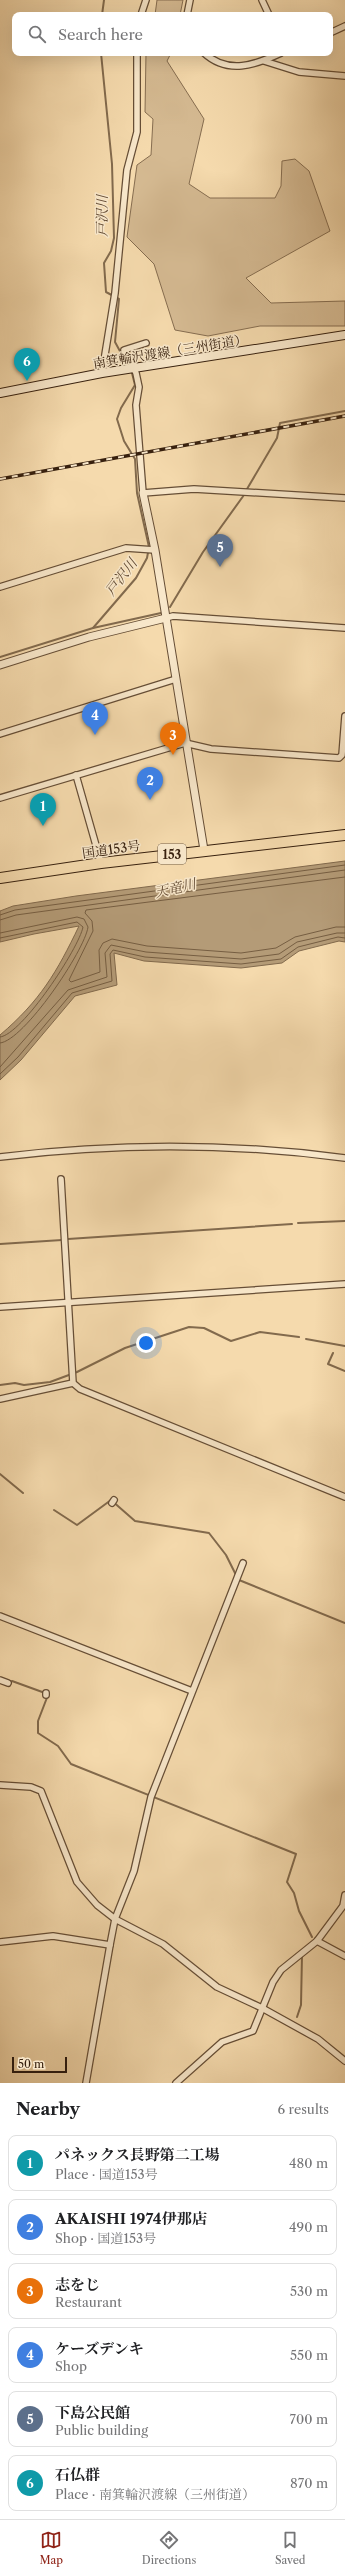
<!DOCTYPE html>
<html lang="en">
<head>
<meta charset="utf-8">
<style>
  :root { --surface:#fff; --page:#f2f2f2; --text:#202124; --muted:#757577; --line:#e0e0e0; --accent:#8f2418 }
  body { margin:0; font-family:"Libre Caslon Text","Noto Serif JP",serif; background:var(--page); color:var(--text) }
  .scale { position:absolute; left:12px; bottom:10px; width:55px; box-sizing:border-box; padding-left:4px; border:2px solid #37200e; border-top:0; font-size:11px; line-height:14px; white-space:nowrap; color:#37200e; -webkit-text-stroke:3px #f8e7ca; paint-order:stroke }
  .you { position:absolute; left:146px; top:1343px; width:14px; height:14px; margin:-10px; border:3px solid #fff; border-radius:50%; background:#1a73e8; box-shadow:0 0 0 6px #1a73e833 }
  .badge { display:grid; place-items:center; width:26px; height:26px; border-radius:50%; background:var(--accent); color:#fff; font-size:13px; font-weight:700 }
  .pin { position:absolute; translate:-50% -33px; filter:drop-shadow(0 1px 2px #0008) }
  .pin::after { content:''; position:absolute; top:21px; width:14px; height:12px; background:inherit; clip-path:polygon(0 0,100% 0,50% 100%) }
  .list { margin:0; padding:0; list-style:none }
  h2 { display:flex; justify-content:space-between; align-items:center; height:52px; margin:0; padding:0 16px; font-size:17px }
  h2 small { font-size:13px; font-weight:400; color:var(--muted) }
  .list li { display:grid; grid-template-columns:26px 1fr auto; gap:12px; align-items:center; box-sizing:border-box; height:56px; margin:0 8px 8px; padding:0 8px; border:1px solid var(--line); border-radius:8px }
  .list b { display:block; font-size:15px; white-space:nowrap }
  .list p { margin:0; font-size:13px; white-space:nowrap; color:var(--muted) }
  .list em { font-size:13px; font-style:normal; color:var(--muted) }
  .icon { flex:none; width:22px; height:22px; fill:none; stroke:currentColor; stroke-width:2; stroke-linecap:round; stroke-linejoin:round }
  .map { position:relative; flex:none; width:345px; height:2083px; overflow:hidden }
  .search { position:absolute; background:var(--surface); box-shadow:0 4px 16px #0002; left:12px; right:12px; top:12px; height:44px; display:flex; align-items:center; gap:10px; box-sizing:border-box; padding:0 14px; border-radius:8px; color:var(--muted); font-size:15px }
  .sheet { height:436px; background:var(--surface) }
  nav { display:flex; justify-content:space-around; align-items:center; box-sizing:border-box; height:56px; border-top:1px solid var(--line); background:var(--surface); font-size:11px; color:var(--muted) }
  nav a { display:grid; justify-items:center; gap:2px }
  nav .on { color:var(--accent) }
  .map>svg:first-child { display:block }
  .green { fill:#d5ba92; stroke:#866d50 }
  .water { fill:#b49b77; stroke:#826a4d }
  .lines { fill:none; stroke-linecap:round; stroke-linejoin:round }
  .shore { stroke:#765e42; stroke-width:1 }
  .stream { stroke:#826a4d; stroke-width:2 }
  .minor-casing { stroke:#664e36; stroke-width:8 }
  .tertiary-casing { stroke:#664e36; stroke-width:9 }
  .secondary-casing { stroke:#37200e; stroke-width:10 }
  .trunk-casing { stroke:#37200e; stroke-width:12 }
  .minor { stroke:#f8e7ca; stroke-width:5.5 }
  .tertiary { stroke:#f8e7ca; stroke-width:7 }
  .secondary { stroke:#f8e7ca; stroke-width:8 }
  .trunk { stroke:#f5daad; stroke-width:10 }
  .rail-casing { stroke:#37200e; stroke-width:3.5 }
  .rail { stroke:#f8e7ca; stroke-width:2; stroke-dasharray:6; stroke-linecap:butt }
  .labels { text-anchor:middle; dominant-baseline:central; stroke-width:3; stroke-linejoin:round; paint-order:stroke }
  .shield { fill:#f8e7ca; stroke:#715c46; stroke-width:1 }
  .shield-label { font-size:12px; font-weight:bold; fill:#37200e }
  .street-label { font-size:13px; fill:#37200e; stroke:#f8e7ca }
  .water-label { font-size:14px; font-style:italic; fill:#634b33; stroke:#f8e7ca }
</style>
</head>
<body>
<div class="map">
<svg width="345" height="2083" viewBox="0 0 345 2083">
  <rect width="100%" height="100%" fill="#f5daad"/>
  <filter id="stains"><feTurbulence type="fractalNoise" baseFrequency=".005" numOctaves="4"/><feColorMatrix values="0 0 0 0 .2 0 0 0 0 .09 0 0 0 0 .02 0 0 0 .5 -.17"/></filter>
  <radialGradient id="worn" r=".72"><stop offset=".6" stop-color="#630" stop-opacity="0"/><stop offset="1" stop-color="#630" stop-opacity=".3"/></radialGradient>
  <g class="green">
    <path d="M157 0H183L180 15H155Z"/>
    <path d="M146 53H171L167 61 204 119 189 184 210 198H275L281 186 282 161 295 159 309 171 330 231 246 278 271 303 345 301V326H260L208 336 175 330 154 264 127 237 137 165 151 155 153 119 145 112Z"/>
  </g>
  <path class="water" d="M345 861V942L339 941 299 951 282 963 241 968 144 961 114 953 117 985 75 996 21 1060 0 1080V1035C40 1001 57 972 79 926L34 934 0 942V911L13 906 76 896Z"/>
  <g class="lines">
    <g class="shore">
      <path d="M345 877 86 910 85 913 92 921 93 931 69 980 71 982 100 972 99 950 103 943 112 939 147 946 241 953 276 948 295 937 336 927H345"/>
      <path d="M0 915 15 910 345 865"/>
      <path d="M0 920 16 915 345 870"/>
      <path d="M0 933 77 917 84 919 88 927C85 950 24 1041 0 1043"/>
      <path d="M0 938 77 922 83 927C79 948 22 1035 0 1037"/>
      <path d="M0 1067 68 990 107 977 105 953 111 945 146 952 241 959 279 954 297 942 337 933H345"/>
      <path d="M0 1074 18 1057 72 993 112 981 110 954 113 950 145 957 241 964 281 959 298 947 338 937 345 938"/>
    </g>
    <g class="stream">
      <path d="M102 15 104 0"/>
      <path d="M101 53 112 164 114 238 111 251 104 263 106 292 119 299 115 342 128 366"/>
      <path d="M247 489 277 438 280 423 345 411"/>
      <path d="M170 607 203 552 244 495"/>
      <path d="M93 628 136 578 147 558 149 547 137 493 135 459 124 441 117 419 121 408 135 385 132 373"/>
      <path d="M0 657 93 628 161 613"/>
      <path d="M298 1223 345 1221"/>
      <path d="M68 1239 292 1224"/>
      <path d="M0 1244 62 1240"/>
      <path d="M306 1339 345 1346"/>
      <path d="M333 1353 328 1364 345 1371"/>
      <path d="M0 1385 15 1383 24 1385 50 1382 77 1372 125 1348 189 1327 204 1328 231 1341 260 1332 299 1337"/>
      <path d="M0 1474 23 1493"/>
      <path d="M54 1510 77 1525 111 1500 135 1521 209 1533 226 1555 236 1575"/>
      <path d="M239 1580 345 1623"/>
      <path d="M12 1681 45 1693"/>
      <path d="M48 1695 38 1721V1733L58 1746 71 1764 296 1854 287 1882 294 1893 299 1911 312 1937"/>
      <path d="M297 2017 301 2005 302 1955"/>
    </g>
    <g class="minor-casing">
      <g id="minor">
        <path d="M262 0 269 15"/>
        <path d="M141 15 146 0"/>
        <path d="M187 15 190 0"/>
        <path d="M330 33 345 26"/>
        <path d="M204 53C228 75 255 65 281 53"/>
        <path d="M264 61 299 72 345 76"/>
        <path d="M146 343 124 350 136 373 139 387 136 405 143 493 194 489 345 498"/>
        <path d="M102 373 115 293 127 170 137 132V53"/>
        <path d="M0 587 126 548 155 550"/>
        <path d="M166 618 173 616 345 628"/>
        <path d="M0 734 176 679"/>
        <path d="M76 775 101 863"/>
        <path d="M0 798 185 743 211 749 339 758 342 755 345 716"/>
        <path d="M0 1157C113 1143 232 1143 345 1158"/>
        <path d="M61 1179 73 1383 80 1389 345 1497"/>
        <path d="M0 1307 345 1284"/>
        <path d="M0 1399 73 1383"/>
        <path d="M112 1503 114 1500"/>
        <path d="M0 1616 192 1691"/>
        <path d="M0 1680 8 1683"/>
        <path d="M46 1695V1693"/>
        <path d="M0 1785 31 1787 41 1791 77 1882 97 1905 115 1919 163 1944 217 1987 262 2008 318 2039 345 2061"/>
        <path d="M317 1941 345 1956"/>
        <path d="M0 1942 53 1936 110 1945"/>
        <path d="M86 2083 110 1945 115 1919 134 1871 151 1797 243 1563"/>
        <path d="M176 2083 222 2042 253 2031 273 1982 281 1970 317 1941 343 1906 345 1895"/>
      </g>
    </g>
    <g class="tertiary-casing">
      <g id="tertiary">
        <path d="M143 493 155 550 204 850"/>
        <path d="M0 665 89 637 166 618"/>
      </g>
    </g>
    <g class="secondary-casing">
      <path id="secondary" d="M0 393 102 373 345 335"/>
    </g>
    <g class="trunk-casing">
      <path id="trunk" d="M0 878 101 863 345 835"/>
    </g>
    <use href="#minor" class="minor"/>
    <use href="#tertiary" class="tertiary"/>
    <use href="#secondary" class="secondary"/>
    <use href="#trunk" class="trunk"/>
    <g class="rail-casing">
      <path id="rail" d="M0 479 345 416"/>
    </g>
    <use href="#rail" class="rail"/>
  </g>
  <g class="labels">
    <rect class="shield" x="158" y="844" width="28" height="20" rx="3"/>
    <g class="shield-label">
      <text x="172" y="854">153</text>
    </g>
    <g class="street-label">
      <text transform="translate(170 351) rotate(-9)">南箕輪沢渡線（三州街道）</text>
      <text transform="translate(111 849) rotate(-8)">国道153号</text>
    </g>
    <g class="water-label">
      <text transform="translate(102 216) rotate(-90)">戸沢川</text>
      <text transform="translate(121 577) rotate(-53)">戸沢川</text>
      <text transform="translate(175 888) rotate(-13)">天竜川</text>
    </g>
  </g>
  <rect width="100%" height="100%" filter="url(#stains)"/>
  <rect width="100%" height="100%" fill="url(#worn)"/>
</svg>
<div class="scale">50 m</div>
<div class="you"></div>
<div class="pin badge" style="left:43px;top:826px;background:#0f9aa8">1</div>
<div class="pin badge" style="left:150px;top:800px;background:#3f7fe0">2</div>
<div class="pin badge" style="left:173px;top:755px;background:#e8710a">3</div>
<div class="pin badge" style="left:95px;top:735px;background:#3f7fe0">4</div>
<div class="pin badge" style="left:220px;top:567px;background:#5c6f8a">5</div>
<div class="pin badge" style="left:27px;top:381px;background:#0f9aa8">6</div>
<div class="search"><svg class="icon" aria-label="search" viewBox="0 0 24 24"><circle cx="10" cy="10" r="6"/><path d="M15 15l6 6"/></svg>Search here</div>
</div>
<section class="sheet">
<h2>Nearby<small>6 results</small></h2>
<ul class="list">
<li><span class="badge" style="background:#0f9aa8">1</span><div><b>パネックス長野第二工場</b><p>Place · 国道153号</p></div><em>480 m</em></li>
<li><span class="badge" style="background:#3f7fe0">2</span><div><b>AKAISHI 1974伊那店</b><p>Shop · 国道153号</p></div><em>490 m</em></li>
<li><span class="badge" style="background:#e8710a">3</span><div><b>志をじ</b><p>Restaurant</p></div><em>530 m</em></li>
<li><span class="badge" style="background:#3f7fe0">4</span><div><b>ケーズデンキ</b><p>Shop</p></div><em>550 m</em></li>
<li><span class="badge" style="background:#5c6f8a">5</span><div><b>下島公民館</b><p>Public building</p></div><em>700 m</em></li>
<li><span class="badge" style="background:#0f9aa8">6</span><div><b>石仏群</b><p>Place · 南箕輪沢渡線（三州街道）</p></div><em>870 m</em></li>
</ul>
</section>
<nav>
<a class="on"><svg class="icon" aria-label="map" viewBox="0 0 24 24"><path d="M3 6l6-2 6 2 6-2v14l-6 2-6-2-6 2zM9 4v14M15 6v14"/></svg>Map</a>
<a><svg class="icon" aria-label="directions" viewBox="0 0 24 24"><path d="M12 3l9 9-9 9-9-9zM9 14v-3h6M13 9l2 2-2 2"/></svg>Directions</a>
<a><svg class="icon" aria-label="saved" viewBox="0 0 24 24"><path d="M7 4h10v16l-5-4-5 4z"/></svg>Saved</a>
</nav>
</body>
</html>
